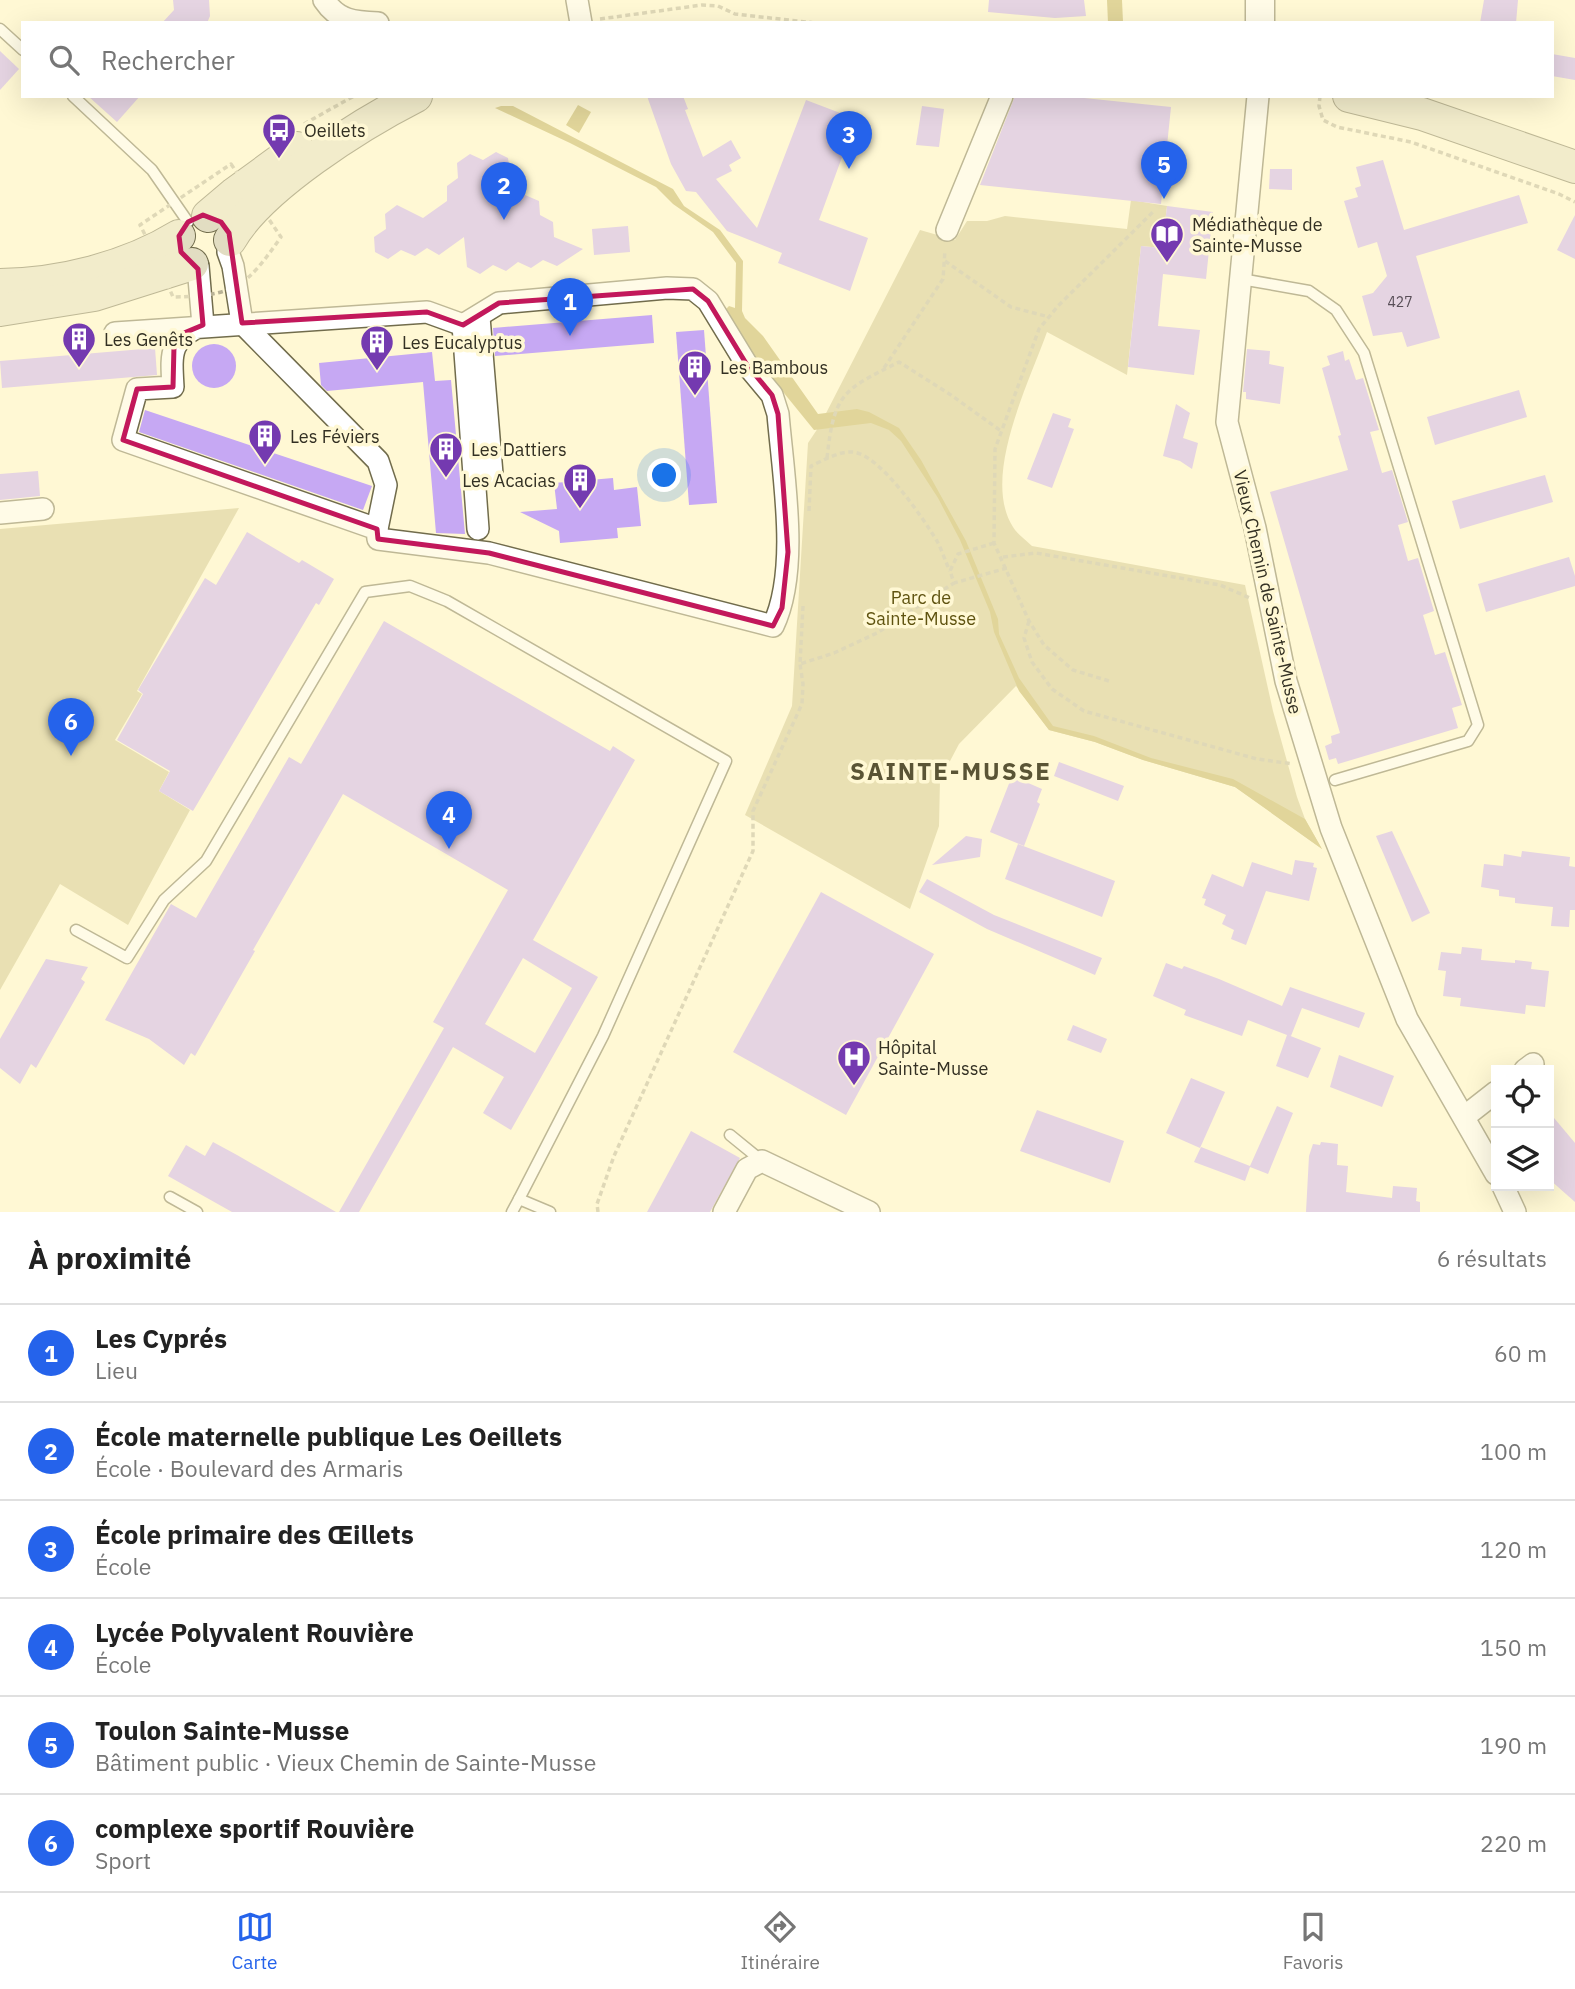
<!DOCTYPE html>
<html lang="fr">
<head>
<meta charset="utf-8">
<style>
  :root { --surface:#fff; --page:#f6f6f6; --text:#222; --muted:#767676; --line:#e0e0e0; --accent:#2563eb }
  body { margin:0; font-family:"IBM Plex Sans",sans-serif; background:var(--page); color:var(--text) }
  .controls { position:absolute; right:21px; bottom:21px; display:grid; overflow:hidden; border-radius:0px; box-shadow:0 7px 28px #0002 }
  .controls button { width:63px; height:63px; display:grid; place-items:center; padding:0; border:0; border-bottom:2px solid var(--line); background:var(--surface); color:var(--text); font:35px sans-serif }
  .you { position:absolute; left:665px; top:476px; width:24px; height:24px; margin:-18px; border:5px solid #fff; border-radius:50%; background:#1a73e8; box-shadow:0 0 0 10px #1a73e833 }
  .badge { display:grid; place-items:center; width:46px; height:46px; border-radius:50%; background:var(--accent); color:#fff; font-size:23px; font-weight:700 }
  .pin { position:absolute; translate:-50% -58px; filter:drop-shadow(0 2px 4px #0008) }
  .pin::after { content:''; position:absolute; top:37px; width:24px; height:21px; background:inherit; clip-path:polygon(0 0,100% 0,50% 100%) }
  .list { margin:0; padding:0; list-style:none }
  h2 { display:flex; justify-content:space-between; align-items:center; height:91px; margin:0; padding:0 28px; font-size:30px }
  h2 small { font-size:23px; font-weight:400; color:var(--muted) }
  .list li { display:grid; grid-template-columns:46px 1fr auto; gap:21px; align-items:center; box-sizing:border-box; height:98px; padding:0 28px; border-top:2px solid var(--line) }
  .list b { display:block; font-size:26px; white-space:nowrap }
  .list p { margin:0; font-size:23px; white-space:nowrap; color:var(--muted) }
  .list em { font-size:23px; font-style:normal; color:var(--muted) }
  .icon { flex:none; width:38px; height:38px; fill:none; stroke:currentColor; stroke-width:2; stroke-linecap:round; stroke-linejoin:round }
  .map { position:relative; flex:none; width:1575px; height:1212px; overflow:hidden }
  .search { position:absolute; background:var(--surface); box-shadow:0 7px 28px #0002; left:21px; right:21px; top:21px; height:77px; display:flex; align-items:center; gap:18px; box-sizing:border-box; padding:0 24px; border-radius:0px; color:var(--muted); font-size:26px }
  .sheet { height:679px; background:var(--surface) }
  nav { display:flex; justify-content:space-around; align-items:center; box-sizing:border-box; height:98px; border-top:2px solid var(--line); background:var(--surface); font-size:19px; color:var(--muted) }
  nav a { display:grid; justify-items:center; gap:4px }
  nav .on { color:var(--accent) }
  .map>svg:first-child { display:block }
  .green { fill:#cfc48c }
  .water { fill:#bcac55 }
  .building { fill:#c6a8f3; fill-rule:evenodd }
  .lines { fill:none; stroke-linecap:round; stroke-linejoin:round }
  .service-casing { stroke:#716c4c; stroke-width:13 }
  .minor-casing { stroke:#716c4c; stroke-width:24 }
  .tertiary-casing { stroke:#716c4c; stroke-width:31 }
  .secondary-casing { stroke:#716c4c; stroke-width:34 }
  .path { stroke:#b8b296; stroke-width:3.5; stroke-dasharray:5 3.5; stroke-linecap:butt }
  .service { stroke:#fff; stroke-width:10 }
  .minor { stroke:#fff; stroke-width:21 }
  .tertiary { stroke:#fff; stroke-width:28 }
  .secondary { stroke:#e2ddc2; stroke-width:32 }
  .marked { fill:none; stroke:#c2185b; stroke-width:5; stroke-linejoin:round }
  .labels { text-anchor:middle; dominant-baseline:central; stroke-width:7; stroke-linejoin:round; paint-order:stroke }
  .number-label { font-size:14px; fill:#584e57 }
  .poi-label { font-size:18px; fill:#333023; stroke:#fff8d4; text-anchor:start }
  .street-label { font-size:18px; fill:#333023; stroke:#fff8d4 }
  .park-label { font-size:18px; fill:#5f5310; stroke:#fff8d4 }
  .district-label { font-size:24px; font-weight:bold; letter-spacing:2px; fill:#5a5435; stroke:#fff8d4 }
</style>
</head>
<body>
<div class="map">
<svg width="1575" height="1212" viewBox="0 0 1575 1212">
  <rect width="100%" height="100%" fill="#fff8d4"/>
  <g class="green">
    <path d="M1131 200 1167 206 1162 248 1141 246 1127 375 1047 332C1029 383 981 477 1013 527 1017 534 1026 540 1032 546L1245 585 1273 711 1297 797 1305 819 1322 849 1235 787 1143 760 1095 742 1049 730 1016 686 959 744 940 780 939 826 910 909 745 815 792 706 808 443 820 425 920 230 955 240 967 221H987L1005 216 1127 229Z"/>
    <path d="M239 508 137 691 142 694 115 740 169 772 159 791 190 810 128 925 60 884 0 990V529Z"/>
  </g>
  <g class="water">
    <path d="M1107 0H1122L1123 22 1108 23Z"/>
    <path d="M578 105 591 112 579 133 566 125Z"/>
    <path d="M501 106H513L673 189 684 206 720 230 743 261 742 311 745 318 763 336 818 414 857 409 869 412 899 428 921 460 966 541 998 619 999 634 1019 678 1053 726 1094 736 1151 758 1233 779 1305 819 1322 849 1235 787 1143 760 1095 742 1049 730 1019 691 994 632 990 612 960 540 938 498 901 441 889 430 871 423 814 430 744 344 726 309 729 306 735 308 736 263 713 232 673 204 656 187 570 143 495 108Z"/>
  </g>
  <g class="building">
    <path d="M173 0H209L210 16 207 23H162L174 10Z"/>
    <path d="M989 0H1084L1086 16 1055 18 988 12Z"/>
    <path d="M1484 0H1518L1516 23H1480Z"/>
    <path d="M0 51 19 69 0 90Z"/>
    <path d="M1552 54 1575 58V80L1552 76Z"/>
    <path d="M88 96H140L117 122Z"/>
    <path d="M647 96H683L688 109 685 110 703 157 731 140 741 158 729 165 732 171 716 179 757 228 806 100 856 119 819 220 868 238 850 291 778 263 782 253 727 231 696 192 686 191 671 164Z"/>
    <path d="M1015 96H1065L1171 107 1161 204 980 185Z"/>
    <path d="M922 106 944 109 939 147 916 145Z"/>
    <path d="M496 152 508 158 510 173 524 180 525 195 539 201 540 215 553 222 554 237 583 249 557 266 543 260 531 268 518 262 506 271 493 265 480 274 467 267 464 237 439 255 427 248 415 256 401 250 388 259 375 252 374 237 386 229 385 214 397 205 423 218 447 201V186L458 178 457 163 470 154 483 160Z"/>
    <path d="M1383 160 1404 230 1519 195 1528 223 1416 256 1440 338 1407 347 1402 332 1373 336 1362 296 1373 293 1387 276 1377 242 1358 248 1344 201 1358 197 1355 188 1361 186 1356 167Z"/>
    <path d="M1270 169H1292V190L1269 189Z"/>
    <path d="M1167 206 1213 212 1206 279 1163 274 1158 326 1200 330 1194 375 1128 367 1141 246 1162 248Z"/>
    <path d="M1575 215V259L1557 250Z"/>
    <path d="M628 226 630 252 594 255 592 229Z"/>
    <path d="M652 315 654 343 495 356 493 328Z"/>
    <path d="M704 330 717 503 689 505 676 332Z"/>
    <circle cx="214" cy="366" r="22"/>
    <path d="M155 348 157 375 2 388 0 361Z"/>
    <path d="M1247 349 1270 351 1269 364 1284 367 1280 404 1246 399V392H1243Z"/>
    <path d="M1343 351 1345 361 1349 359 1356 380 1363 378 1379 430 1370 432 1382 473 1392 470 1408 522 1398 525 1408 561 1418 558 1434 611 1423 615 1435 655 1445 652 1462 705 1452 708 1458 728 1338 764 1336 758 1329 760 1325 746 1332 743 1331 736 1340 733 1270 492 1348 470 1338 436 1341 435 1322 368 1330 365 1327 356Z"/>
    <path d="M432 352 435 381 451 380 465 534 436 533 423 382 327 391 321 385 319 363Z"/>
    <path d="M1519 390 1527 417 1435 445 1427 417Z"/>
    <path d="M1176 404 1190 413 1183 438 1198 443 1192 469 1180 461 1163 456Z"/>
    <path d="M145 410 372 486 363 510 139 432Z"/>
    <path d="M1053 413 1071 419 1068 427 1074 429 1052 488 1027 479Z"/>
    <path d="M38 471 40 496 0 500V474Z"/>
    <path d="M1545 475 1553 502 1460 529 1452 501Z"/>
    <path d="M613 478 614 490 637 487 641 526 617 528 618 538 560 543 559 531 520 512 557 509 554 483Z"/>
    <path d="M247 532 299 563 302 560 334 579 319 605 316 603 193 811 159 791 170 771 117 740 143 694 138 690 205 578 216 585Z"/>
    <path d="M1569 557 1575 576V586L1486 612 1478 584Z"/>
    <path d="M384 621 610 751 613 746 635 760 533 940 598 977 511 1130 483 1113 504 1077 453 1047 359 1212H339L444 1028 433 1022 508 890 343 794 253 950 255 951 195 1056 191 1053 184 1065 149 1039 105 1020 171 904 196 918 289 757 301 764ZM523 958 572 988 535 1053 485 1024Z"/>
    <path d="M1059 762 1124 786 1118 801 1054 776Z"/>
    <path d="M1012 776 1042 789 1037 802 1040 804 1024 846 990 832Z"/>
    <path d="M1392 831 1430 913 1412 922 1376 836Z"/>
    <path d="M966 836 982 839 980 857 932 865Z"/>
    <path d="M1018 844 1115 881 1102 917 1005 879Z"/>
    <path d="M1522 851 1570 857 1569 866 1575 867V910H1570L1569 927 1551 926 1553 907 1515 903V898L1499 896V890L1481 887 1484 864 1503 866 1504 854 1521 857Z"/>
    <path d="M1295 860 1314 863 1313 867 1317 868 1309 901 1266 891 1246 945 1231 939 1234 930 1222 924 1226 915 1204 905 1206 899 1202 898 1212 874 1243 887 1252 862 1292 875Z"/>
    <path d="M927 879 994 915 1102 958 1095 975 987 929 919 892Z"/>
    <path d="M821 892 934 954 846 1115 733 1052Z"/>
    <path d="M1462 947 1482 949 1481 960 1515 963V960L1532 962 1531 969 1549 971 1545 1007 1526 1005 1525 1014 1460 1006 1461 998 1443 996 1446 971 1438 970 1441 952 1461 954Z"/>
    <path d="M46 959 88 967 81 979 85 982 36 1068 31 1064 20 1084 0 1068V1039Z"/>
    <path d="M1166 963 1182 969 1184 966 1219 979 1282 1006 1290 987 1365 1013 1359 1028 1302 1008 1291 1036 1288 1035 1321 1048 1308 1078 1276 1066 1287 1035 1248 1020 1242 1036 1184 1015 1186 1010 1153 996Z"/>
    <path d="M1073 1025 1107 1039 1101 1053 1067 1040Z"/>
    <path d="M1339 1055 1394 1076 1382 1107 1330 1087Z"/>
    <path d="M1191 1078 1225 1092 1200 1148 1166 1133Z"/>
    <path d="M1277 1106 1293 1113 1268 1174 1250 1167 1245 1181 1194 1162 1201 1147 1250 1166Z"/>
    <path d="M1037 1110 1124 1141 1110 1183 1020 1151Z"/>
    <path d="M1549 1112 1575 1143V1202L1549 1179Z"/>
    <path d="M691 1131 740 1158 710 1212H647Z"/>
    <path d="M213 1142 237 1155 336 1212H232L168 1176 186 1145 205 1156Z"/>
    <path d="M1321 1142 1338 1144 1337 1165 1348 1166 1346 1192 1392 1198 1393 1186 1417 1188 1416 1201 1420 1202V1212H1306L1309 1156 1313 1144 1320 1145Z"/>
  </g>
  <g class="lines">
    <g class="service-casing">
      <g id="service">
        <path d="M0 29 23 50"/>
        <path d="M73 96 152 170 188 222"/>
        <path d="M1241 279 1309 291 1336 310 1364 353 1478 725 1468 741 1335 780"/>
        <path d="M76 930 127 958 164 900 206 861 365 592 410 586 447 601 726 761 603 1036 519 1199"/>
        <path d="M730 1135 762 1161"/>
        <path d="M170 1197 197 1212"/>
        <path d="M512 1212 519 1199 550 1212"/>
      </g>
    </g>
    <g class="minor-casing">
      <g id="minor">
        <path d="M324 0C338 21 354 22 378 23"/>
        <path d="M577 0 581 23"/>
        <path d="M1258 96 1227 422 1255 528 1286 681 1331 828 1407 1019 1496 1174"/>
        <path d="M947 230 1002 96"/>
        <path d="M228 252 233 266 242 323 378 461 386 485 377 529"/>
        <path d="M198 266 203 325"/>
        <path d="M479 317 492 474"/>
        <path d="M463 325 478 529"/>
        <path d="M115 333 427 312 463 325 499 303 667 288 693 289 708 301 747 365 772 395 778 414C783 475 800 570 773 626L489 553 378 539 377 529 123 440 137 389 173 387C171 353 169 339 203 325"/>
        <path d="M0 513 43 509"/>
        <path d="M1525 1070 1533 1064"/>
        <path d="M1464 1117 1496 1092"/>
        <path d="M1503 1186 1515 1212"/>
        <path d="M724 1212 747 1169 762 1161 869 1212"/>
      </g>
    </g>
    <g class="tertiary-casing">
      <path id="tertiary" d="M1260 0V23"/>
    </g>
    <g class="secondary-casing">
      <g id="secondary">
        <path d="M1349 96 1422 114 1575 167"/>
        <path d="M208 216 234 194 297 148"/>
        <path d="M230 240C260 187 361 124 416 96"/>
        <path d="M0 285C60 284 127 268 179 236"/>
        <path d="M0 310 94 295 192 264"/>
      </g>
    </g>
    <g class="path">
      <path d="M600 19 702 5 718 6 735 14 815 23"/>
      <path d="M1320 96 1319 106 1323 120 1337 127 1411 142 1559 194 1575 202"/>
      <path d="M304 124 354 96"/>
      <path d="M231 164 281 237C246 287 235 296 173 297L153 250 140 225Z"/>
      <path d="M945 261 1011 307 1049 317"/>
      <path d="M884 368 943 279 945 250"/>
      <path d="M827 458C834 393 843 390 899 362L951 395 1001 431"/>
      <path d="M809 511 811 466C822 461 839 451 852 452 879 453 923 518 937 541 942 550 945 561 950 571"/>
      <path d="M994 543 958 554 950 571 954 583 1007 568"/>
      <path d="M1003 557 1036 553 1220 585 1250 598"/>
      <path d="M803 606 800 664 834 653 877 633 954 583"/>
      <path d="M1029 621 1024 638 1032 662 1052 689 1084 711 1257 759 1293 764"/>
      <path d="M1109 681 1073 670 1044 645 1029 621 994 543 995 449 1039 329 1058 306 1155 210"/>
      <path d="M598 1212 597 1204 614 1156 753 851V811L802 704 803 684 800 664"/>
    </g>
    <use href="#service" class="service"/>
    <use href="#minor" class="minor"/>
    <use href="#tertiary" class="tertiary"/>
    <use href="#secondary" class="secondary"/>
  </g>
  <path d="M0 0H1575V1212H0ZM203 215 221 222 229 233 242 323 427 312 463 325 499 303 693 289 708 301 747 365 772 395 778 414 788 552 782 608 773 626 489 553 378 539 377 529 123 440 137 389 173 387 174 346 184 333 203 325 198 269 181 252 179 236 188 222Z" fill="#fff8d4" fill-opacity=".55" fill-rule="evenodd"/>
  <path class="marked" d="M203 215 221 222 229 233 242 323 427 312 463 325 499 303 693 289 708 301 747 365 772 395 778 414 788 552 782 608 773 626 489 553 378 539 377 529 123 440 137 389 173 387 174 346 184 333 203 325 198 269 181 252 179 236 188 222Z"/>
  <defs>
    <g id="bus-pin" transform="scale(1.75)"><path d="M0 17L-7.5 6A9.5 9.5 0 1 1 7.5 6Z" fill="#743ab0" stroke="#fff8d4"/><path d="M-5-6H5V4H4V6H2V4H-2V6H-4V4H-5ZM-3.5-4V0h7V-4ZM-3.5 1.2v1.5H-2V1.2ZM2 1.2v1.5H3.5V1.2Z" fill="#fff"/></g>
    <g id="library-pin" transform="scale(1.75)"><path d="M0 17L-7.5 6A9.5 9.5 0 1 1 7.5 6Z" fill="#743ab0" stroke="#fff8d4"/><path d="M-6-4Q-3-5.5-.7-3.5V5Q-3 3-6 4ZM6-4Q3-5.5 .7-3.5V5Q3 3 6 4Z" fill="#fff"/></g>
    <g id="building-pin" transform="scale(1.75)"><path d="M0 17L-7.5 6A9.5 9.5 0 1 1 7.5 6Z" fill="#743ab0" stroke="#fff8d4"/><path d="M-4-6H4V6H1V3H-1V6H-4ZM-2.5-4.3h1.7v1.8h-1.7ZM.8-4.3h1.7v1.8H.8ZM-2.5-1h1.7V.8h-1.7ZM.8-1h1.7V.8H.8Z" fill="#fff"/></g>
    <g id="hospital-pin" transform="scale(1.75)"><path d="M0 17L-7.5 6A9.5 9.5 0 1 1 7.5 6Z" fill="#743ab0" stroke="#fff8d4"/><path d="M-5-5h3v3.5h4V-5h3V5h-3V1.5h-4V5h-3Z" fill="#fff"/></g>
  </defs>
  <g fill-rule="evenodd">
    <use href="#bus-pin" x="279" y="130"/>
    <use href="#library-pin" x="1167" y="234"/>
    <use href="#building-pin" x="79" y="339"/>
    <use href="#building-pin" x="377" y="342"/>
    <use href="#building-pin" x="695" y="367"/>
    <use href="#building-pin" x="265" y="436"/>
    <use href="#building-pin" x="446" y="449"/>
    <use href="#building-pin" x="580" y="480"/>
    <use href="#hospital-pin" x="854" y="1057"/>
  </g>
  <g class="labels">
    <g class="number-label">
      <text x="1400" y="302">427</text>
    </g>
    <g class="poi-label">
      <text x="304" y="130">Oeillets</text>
      <text x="1192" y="224">Médiathèque de<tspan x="1192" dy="21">Sainte-Musse</tspan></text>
      <text x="104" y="339">Les Genêts</text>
      <text x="402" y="342">Les Eucalyptus</text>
      <text x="720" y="367">Les Bambous</text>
      <text x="290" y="436">Les Féviers</text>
      <text x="471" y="449">Les Dattiers</text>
      <text x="556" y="480" text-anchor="end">Les Acacias</text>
      <text x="878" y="1047">Hôpital<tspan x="878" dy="21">Sainte-Musse</tspan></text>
    </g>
    <g class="street-label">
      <text transform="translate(1268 592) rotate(77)">Vieux Chemin de Sainte-Musse</text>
    </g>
    <g class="park-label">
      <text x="921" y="597">Parc de<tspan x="921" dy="21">Sainte-Musse</tspan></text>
    </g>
    <g class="district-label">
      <text x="951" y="771">SAINTE-MUSSE</text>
    </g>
  </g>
</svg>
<div class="controls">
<button><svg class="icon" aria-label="locate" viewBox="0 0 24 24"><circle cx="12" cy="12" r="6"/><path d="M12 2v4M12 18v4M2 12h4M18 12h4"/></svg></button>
<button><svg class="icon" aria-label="layers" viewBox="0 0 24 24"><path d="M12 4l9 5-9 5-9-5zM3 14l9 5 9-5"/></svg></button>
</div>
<div class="you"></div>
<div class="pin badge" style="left:570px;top:336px">1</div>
<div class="pin badge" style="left:504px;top:220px">2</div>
<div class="pin badge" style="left:849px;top:169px">3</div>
<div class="pin badge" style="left:449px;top:849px">4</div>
<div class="pin badge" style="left:1164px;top:199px">5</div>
<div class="pin badge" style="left:71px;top:756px">6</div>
<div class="search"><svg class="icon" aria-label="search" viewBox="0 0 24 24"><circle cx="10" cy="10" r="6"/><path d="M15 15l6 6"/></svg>Rechercher</div>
</div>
<section class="sheet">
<h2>À proximité<small>6 résultats</small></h2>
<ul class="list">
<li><span class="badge">1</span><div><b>Les Cyprés</b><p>Lieu</p></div><em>60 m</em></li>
<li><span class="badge">2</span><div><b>École maternelle publique Les Oeillets</b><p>École · Boulevard des Armaris</p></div><em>100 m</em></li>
<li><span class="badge">3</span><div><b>École primaire des Œillets</b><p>École</p></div><em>120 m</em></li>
<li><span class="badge">4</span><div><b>Lycée Polyvalent Rouvière</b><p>École</p></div><em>150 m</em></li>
<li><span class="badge">5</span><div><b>Toulon Sainte-Musse</b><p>Bâtiment public · Vieux Chemin de Sainte-Musse</p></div><em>190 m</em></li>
<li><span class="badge">6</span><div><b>complexe sportif Rouvière</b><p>Sport</p></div><em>220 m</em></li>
</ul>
</section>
<nav>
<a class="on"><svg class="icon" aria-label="map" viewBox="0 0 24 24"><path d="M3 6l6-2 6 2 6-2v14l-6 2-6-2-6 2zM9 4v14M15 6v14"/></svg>Carte</a>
<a><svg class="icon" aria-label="directions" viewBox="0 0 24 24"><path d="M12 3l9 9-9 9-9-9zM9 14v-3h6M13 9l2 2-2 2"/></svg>Itinéraire</a>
<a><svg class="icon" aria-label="saved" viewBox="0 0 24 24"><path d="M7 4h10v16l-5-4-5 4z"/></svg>Favoris</a>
</nav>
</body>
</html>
